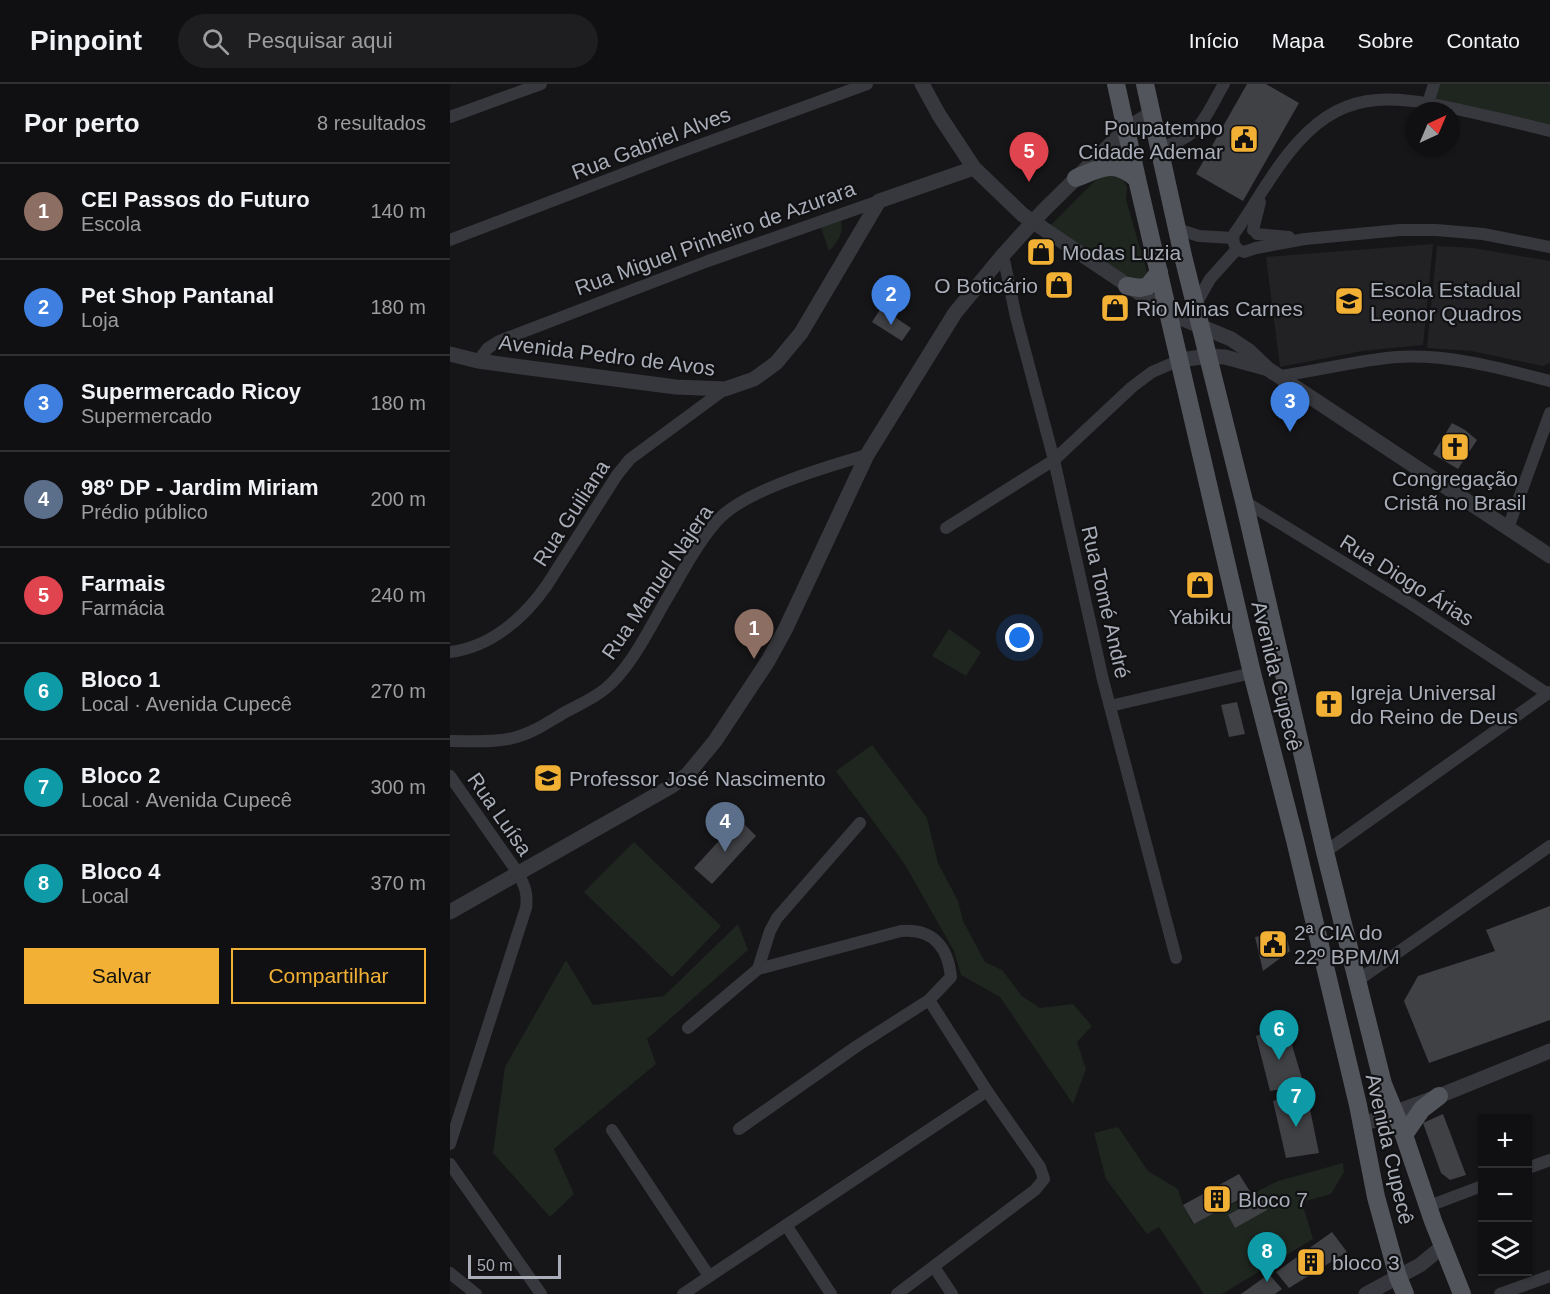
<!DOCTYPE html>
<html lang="pt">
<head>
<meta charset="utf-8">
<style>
  :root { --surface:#101012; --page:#1e1e20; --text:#f1f3f6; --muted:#9c9d9f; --line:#303032; --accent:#f2b134 }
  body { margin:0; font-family:Arial,sans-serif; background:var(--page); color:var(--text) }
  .controls { position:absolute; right:18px; bottom:18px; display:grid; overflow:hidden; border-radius:0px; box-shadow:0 2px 4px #0004 }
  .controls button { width:54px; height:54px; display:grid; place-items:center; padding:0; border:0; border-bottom:2px solid var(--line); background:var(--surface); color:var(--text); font:30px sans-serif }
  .compass { position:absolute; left:956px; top:18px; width:54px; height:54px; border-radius:50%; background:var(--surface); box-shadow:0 2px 4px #0004; rotate:44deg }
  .scale { position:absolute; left:18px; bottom:15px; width:93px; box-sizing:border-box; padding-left:6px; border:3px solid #a8adb8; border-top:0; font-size:16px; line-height:21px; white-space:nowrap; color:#a8adb8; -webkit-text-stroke:4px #111113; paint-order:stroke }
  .you { position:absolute; left:570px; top:554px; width:21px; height:21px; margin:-15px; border:4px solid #fff; border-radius:50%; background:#1a73e8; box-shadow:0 0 0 9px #1a73e833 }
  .badge { display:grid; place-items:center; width:39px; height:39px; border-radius:50%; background:var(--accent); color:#fff; font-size:20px; font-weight:700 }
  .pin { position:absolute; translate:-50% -50px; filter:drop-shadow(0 2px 3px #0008) }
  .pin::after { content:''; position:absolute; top:32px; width:21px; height:18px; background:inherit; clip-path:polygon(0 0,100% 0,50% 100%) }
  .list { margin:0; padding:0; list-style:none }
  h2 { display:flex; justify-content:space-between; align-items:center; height:78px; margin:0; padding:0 24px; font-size:26px }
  h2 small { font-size:20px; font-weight:400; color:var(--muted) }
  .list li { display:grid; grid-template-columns:39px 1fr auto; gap:18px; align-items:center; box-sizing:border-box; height:96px; padding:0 24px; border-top:2px solid var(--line) }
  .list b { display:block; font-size:22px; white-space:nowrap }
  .list p { margin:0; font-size:20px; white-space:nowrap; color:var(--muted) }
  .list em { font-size:20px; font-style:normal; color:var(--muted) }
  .actions { display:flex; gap:12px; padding:18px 24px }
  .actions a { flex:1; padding:14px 0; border:2px solid var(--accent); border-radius:0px; text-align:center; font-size:21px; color:var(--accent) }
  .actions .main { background:var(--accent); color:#111 }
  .icon { flex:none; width:33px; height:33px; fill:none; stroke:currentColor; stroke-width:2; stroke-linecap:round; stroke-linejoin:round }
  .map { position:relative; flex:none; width:1100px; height:1210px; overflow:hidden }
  header { display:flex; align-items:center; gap:36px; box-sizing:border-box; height:84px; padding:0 30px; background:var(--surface); border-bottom:2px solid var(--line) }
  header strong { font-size:28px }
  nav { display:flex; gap:33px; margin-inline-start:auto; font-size:21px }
  .search { width:420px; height:54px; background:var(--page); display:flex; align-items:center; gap:15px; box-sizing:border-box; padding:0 21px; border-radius:33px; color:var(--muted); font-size:22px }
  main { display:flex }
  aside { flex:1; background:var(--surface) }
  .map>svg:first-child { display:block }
  .built { fill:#222225 }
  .green { fill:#1e261f }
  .building { fill:#404145 }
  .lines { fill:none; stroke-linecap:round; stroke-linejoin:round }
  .minor { stroke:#37383d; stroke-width:12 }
  .tertiary { stroke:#37383d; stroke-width:15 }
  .primary { stroke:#53555c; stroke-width:18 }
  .labels { text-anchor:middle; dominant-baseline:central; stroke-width:4.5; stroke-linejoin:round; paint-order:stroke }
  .poi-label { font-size:21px; fill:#a8adb8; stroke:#111113; text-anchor:start }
  .street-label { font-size:21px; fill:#a8adb8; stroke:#111113 }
</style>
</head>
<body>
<header>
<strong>Pinpoint</strong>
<div class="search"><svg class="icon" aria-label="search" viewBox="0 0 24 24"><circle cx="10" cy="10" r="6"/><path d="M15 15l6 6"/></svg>Pesquisar aqui</div>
<nav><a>Início</a><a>Mapa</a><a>Sobre</a><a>Contato</a></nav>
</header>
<main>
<aside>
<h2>Por perto<small>8 resultados</small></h2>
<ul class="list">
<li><span class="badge" style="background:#8d6e63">1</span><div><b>CEI Passos do Futuro</b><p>Escola</p></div><em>140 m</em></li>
<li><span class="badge" style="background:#3f7fe0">2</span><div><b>Pet Shop Pantanal</b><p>Loja</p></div><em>180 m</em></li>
<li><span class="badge" style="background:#3f7fe0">3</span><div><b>Supermercado Ricoy</b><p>Supermercado</p></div><em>180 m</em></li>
<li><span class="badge" style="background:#5c6f8a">4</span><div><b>98º DP - Jardim Miriam</b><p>Prédio público</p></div><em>200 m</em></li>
<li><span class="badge" style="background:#e0444e">5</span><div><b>Farmais</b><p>Farmácia</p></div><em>240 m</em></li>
<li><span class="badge" style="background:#0f9aa8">6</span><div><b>Bloco 1</b><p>Local · Avenida Cupecê</p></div><em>270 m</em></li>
<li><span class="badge" style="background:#0f9aa8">7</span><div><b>Bloco 2</b><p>Local · Avenida Cupecê</p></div><em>300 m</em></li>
<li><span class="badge" style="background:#0f9aa8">8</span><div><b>Bloco 4</b><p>Local</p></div><em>370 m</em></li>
</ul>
<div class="actions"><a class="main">Salvar</a><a>Compartilhar</a></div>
</aside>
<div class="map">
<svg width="1100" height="1210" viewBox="0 0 1100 1210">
  <rect width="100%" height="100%" fill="#161618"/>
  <g class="built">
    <path d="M983 160 973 261 912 267 830 283 816 173Z"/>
    <path d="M987 162 1023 164 1100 177V279L1093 282 1021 267 977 264Z"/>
  </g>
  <g class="green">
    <path d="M986 0H1100V41L981 19Z"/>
    <path d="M651 91 672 93 677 103 676 116 697 188 694 195 685 198 601 141Z"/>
    <path d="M389 132C396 145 389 157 379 167L369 138Z"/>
    <path d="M499 545 531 568 516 592 482 572Z"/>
    <path d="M422 661 477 734 488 779 508 817 513 837 535 878 552 886 572 912 590 924 623 920 642 942 627 958 636 985 623 1020 550 913 511 891 504 867 454 779 386 687Z"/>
    <path d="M184 758 271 842 222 893 134 808Z"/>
    <path d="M288 840 298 866 197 955 206 980 104 1065 124 1110 100 1133 43 1069 55 983 116 876 143 921 214 912Z"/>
    <path d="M668 1043 698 1087 728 1105 733 1121 743 1140 828 1097 893 1079 894 1088 881 1110 852 1118 863 1155 772 1210H754L709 1143 697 1150 656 1095 644 1049Z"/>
  </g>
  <g class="building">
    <path d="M797 0H816L849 19 793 117 746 90Z"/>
    <path d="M431 224 461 244 452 257 422 238Z"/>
    <path d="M1002 339 1015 346 1027 356 1008 385 983 370Z"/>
    <path d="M787 618 795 650 779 653 771 621Z"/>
    <path d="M289 735 306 752 262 800 244 784Z"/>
    <path d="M1100 822V936L979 979 954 917 968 892 1045 867 1036 846Z"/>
    <path d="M835 847 840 867 813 887 805 853Z"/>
    <path d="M836 941 854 1001 820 1007 806 952Z"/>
    <path d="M856 1006 869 1069 836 1074 823 1017Z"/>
    <path d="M993 1030 1016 1091 1000 1096 991 1089 973 1039Z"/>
    <path d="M789 1090 801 1109 744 1140 733 1121Z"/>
    <path d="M811 1113 817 1126 785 1144 778 1131Z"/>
    <path d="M882 1148 897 1168 839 1204 826 1188Z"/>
    <path d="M819 1190 832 1205 825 1210H791Z"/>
  </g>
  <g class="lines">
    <g class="minor">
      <path d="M978 19 984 0"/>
      <path d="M0 33 91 0"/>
      <path d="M1100 47C1070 39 1041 33 1011 26 937 10 890 4 838 70 818 95 803 124 784 150 782 159 785 166 794 168L806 164 855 155 950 146H986L1033 150 1100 163"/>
      <path d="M709 63C750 56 755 32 774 0"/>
      <path d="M727 145 749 152 783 154"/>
      <path d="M803 146 810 118"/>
      <path d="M807 150 839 153"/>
      <path d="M0 156 217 73 417 0"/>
      <path d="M553 171 566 233 604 376 653 596 726 874"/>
      <path d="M746 220 760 195 787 165"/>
      <path d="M28 277 38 264 49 257 258 177 429 117"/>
      <path d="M829 292C869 287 908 276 947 273 1000 270 1049 284 1100 297"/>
      <path d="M794 417 961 520 1098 610"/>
      <path d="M496 444 604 376 682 303 702 288 730 276"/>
      <path d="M1058 444 1100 329"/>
      <path d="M0 568C41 563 74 534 97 501L167 391 180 375 275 305"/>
      <path d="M660 622 802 589"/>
      <path d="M0 657C21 657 43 659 63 654 81 650 97 639 112 630 126 622 143 615 155 605 182 583 201 541 219 511 233 487 252 451 272 432 300 405 379 382 417 371"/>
      <path d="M0 692 68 789C75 802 78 810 76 824L0 1060"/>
      <path d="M875 768 1100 608"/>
      <path d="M907 897 1100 762"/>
      <path d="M238 944 308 885 320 847 327 834 410 739"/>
      <path d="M289 1045 407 962 479 916 501 893C498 863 483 844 451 847L308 885"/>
      <path d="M162 1046 259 1192"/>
      <path d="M0 1080 91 1210"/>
      <path d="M1078 1084 1100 1076"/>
      <path d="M979 1122 1032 1102"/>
      <path d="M336 1141 381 1210"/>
      <path d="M484 1183 502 1210"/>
      <path d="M0 1189 26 1210"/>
      <path d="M233 1210 537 1007"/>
      <path d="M447 1210 585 1106 594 1095 590 1083 537 1007 479 916"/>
      <path d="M1050 1210 1100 1192"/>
    </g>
    <g class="tertiary">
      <path d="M472 0 489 31 524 84 573 131 719 229 781 255 799 267 818 285 1100 472"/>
      <path d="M0 270 28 277 72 283 226 303 275 305 304 295 326 279 351 249 429 117 524 84"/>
      <path d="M730 276 759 272 775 273 815 284"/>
      <path d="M0 828 220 703 237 691 265 657 318 577 335 546 417 371 505 229 553 171 593 127 676 45 700 30"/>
      <path d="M911 1041 989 1012 1100 967"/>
      <path d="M916 1210 970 1181 992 1163"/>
    </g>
    <g class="primary">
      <path d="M666 0 687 95 802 589 845 756 908 1021 926 1113 948 1193 955 1210"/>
      <path d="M695 0 733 172 794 417 875 768 933 1000 954 1051 983 1137 1012 1210"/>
      <path d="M626 94C651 84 664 75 687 95"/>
      <path d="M677 202 690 204 698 202 709 188"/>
      <path d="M954 1051 972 1025 989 1012"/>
    </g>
  </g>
  <defs>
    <g id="civic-square" transform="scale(1.5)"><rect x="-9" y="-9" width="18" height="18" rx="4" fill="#f2b134" stroke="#111113"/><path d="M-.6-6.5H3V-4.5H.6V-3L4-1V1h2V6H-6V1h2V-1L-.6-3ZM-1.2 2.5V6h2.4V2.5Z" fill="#111"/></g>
    <g id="shop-square" transform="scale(1.5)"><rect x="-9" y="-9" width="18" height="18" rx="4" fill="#f2b134" stroke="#111113"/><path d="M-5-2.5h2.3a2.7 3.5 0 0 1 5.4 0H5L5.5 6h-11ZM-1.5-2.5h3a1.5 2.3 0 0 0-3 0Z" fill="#111"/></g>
    <g id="school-square" transform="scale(1.5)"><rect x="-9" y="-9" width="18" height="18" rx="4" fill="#f2b134" stroke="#111113"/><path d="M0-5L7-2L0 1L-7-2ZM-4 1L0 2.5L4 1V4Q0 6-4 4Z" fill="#111"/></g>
    <g id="church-square" transform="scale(1.5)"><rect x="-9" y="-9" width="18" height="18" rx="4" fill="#f2b134" stroke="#111113"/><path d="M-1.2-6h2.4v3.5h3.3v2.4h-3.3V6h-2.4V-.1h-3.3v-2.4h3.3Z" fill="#111"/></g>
    <g id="building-square" transform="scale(1.5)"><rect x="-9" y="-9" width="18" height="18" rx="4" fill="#f2b134" stroke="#111113"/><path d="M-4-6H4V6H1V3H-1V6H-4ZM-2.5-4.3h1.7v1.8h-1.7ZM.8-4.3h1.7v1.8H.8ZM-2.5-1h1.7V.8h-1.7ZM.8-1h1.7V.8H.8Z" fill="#111"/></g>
  </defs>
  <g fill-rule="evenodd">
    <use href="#civic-square" x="794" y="55"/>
    <use href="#shop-square" x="591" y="168"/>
    <use href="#shop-square" x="609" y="201"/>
    <use href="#school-square" x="899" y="217"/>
    <use href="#shop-square" x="665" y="224"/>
    <use href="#church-square" x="1005" y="363"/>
    <use href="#shop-square" x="750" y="501"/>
    <use href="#church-square" x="879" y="620"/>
    <use href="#school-square" x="98" y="694"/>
    <use href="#civic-square" x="823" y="860"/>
    <use href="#building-square" x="767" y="1115"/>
    <use href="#building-square" x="861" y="1178"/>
  </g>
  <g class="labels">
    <g class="poi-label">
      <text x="773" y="43" text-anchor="end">Poupatempo<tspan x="773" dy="24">Cidade Ademar</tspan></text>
      <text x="612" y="168">Modas Luzia</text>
      <text x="588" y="201" text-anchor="end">O Boticário</text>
      <text x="920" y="205">Escola Estadual<tspan x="920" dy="24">Leonor Quadros</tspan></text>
      <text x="686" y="224">Rio Minas Carnes</text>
      <text x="1005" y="394" text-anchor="middle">Congregação<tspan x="1005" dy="24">Cristã no Brasil</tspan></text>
      <text x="750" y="532" text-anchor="middle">Yabiku</text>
      <text x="900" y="608">Igreja Universal<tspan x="900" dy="24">do Reino de Deus</tspan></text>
      <text x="119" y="694">Professor José Nascimento</text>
      <text x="844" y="848">2ª CIA do<tspan x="844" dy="24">22º BPM/M</tspan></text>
      <text x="788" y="1115">Bloco 7</text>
      <text x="882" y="1178">bloco 3</text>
    </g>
    <g class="street-label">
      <text transform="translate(201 59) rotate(-21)">Rua Gabriel Alves</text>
      <text transform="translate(265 154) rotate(-20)">Rua Miguel Pinheiro de Azurara</text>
      <text transform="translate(157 271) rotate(7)">Avenida Pedro de Avos</text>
      <text transform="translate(121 429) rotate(-57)">Rua Guiliana</text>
      <text transform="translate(957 496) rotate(32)">Rua Diogo Árias</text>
      <text transform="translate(207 498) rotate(-56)">Rua Manuel Najera</text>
      <text transform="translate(656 518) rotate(77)">Rua Tomé André</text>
      <text transform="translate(827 592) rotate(76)">Avenida Cupecê</text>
      <text transform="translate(50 730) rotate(55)">Rua Luísa</text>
      <text transform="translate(940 1065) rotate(77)">Avenida Cupecê</text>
    </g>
  </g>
</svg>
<div class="controls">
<button>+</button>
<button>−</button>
<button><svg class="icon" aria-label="layers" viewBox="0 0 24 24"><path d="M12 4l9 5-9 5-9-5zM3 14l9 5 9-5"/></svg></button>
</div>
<svg class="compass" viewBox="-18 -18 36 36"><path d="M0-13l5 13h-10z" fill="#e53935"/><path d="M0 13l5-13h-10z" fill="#9c9d9f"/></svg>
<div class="scale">50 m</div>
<div class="you"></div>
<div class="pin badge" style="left:304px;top:575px;background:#8d6e63">1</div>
<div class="pin badge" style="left:441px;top:241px;background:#3f7fe0">2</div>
<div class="pin badge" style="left:840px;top:348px;background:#3f7fe0">3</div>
<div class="pin badge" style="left:275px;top:768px;background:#5c6f8a">4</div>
<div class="pin badge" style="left:579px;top:98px;background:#e0444e">5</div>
<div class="pin badge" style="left:829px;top:976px;background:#0f9aa8">6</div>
<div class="pin badge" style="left:846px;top:1043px;background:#0f9aa8">7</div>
<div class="pin badge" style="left:817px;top:1198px;background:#0f9aa8">8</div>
</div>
</main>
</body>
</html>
